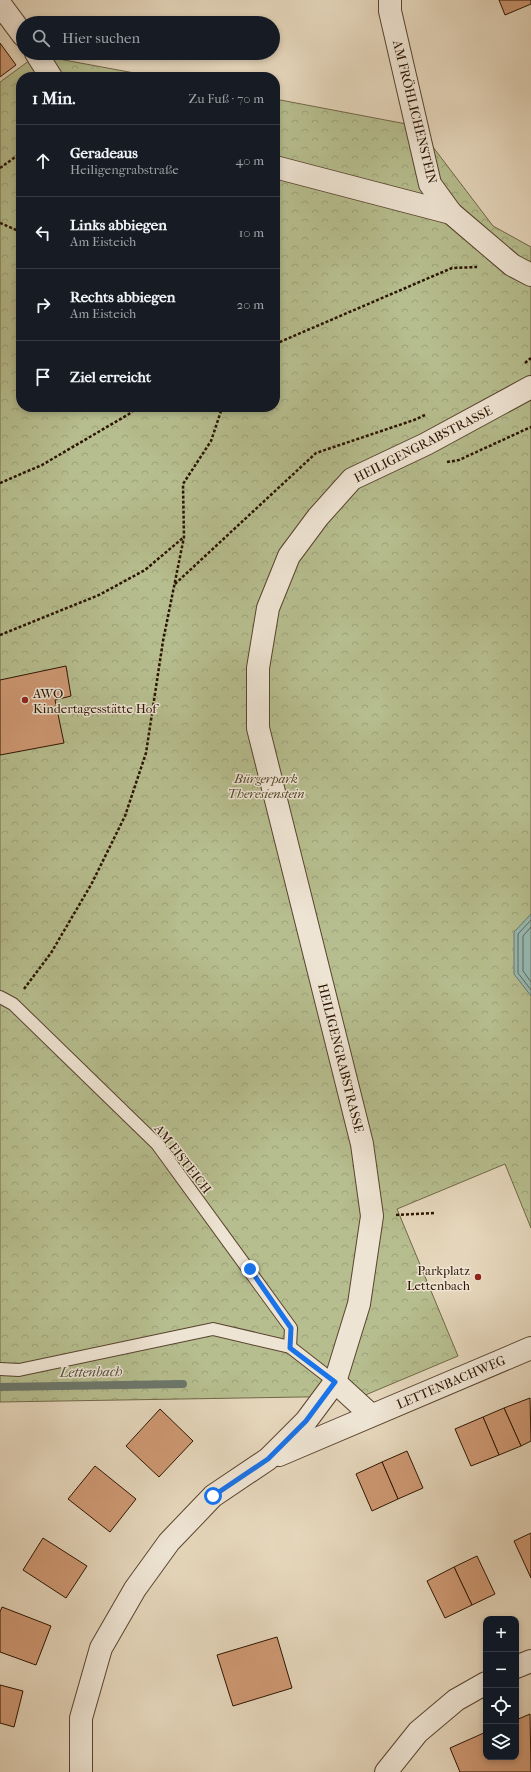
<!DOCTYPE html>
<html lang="de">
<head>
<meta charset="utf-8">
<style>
  :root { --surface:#171b24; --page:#20242c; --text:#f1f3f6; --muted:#9ea1a6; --line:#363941 }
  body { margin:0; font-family:"IM FELL French Canon",serif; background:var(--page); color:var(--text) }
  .controls { position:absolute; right:12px; bottom:12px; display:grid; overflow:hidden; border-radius:8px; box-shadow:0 2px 6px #0003 }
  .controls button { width:36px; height:36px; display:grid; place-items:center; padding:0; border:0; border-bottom:1px solid var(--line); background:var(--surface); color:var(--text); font:20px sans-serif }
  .stop { position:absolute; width:12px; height:12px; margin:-9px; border:3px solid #1a73e8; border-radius:50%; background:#fff }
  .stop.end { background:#1a73e8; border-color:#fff; box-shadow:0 1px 4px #0008 }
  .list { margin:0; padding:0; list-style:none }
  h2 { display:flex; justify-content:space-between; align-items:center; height:52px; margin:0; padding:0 16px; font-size:17px }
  h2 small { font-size:13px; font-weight:400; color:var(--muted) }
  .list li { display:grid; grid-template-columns:26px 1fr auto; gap:12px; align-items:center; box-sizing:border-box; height:72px; padding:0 16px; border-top:1px solid var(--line) }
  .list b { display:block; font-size:15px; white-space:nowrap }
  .list p { margin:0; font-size:13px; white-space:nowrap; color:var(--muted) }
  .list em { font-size:13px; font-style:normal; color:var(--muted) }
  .icon { flex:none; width:22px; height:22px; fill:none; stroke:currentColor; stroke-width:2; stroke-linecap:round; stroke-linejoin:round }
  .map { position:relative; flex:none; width:531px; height:1772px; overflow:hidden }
  .search { position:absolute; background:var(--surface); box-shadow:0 2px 6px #0003; left:16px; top:16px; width:264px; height:44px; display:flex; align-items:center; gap:10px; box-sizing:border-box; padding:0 14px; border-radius:22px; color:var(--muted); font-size:15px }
  .panel { position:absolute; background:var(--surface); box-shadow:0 2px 6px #0003; left:16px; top:72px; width:264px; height:340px; border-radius:16px }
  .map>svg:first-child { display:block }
  .forest { fill:url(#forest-crowns); stroke:#716847 }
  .water { fill:#96b9b2; stroke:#6c776b }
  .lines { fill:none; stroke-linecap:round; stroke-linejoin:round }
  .shore { stroke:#616659; stroke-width:1 }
  .stream { stroke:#6c776b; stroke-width:8 }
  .building { fill:#ce9873; stroke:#2c1400 }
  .service-casing { stroke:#5a442f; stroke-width:14 }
  .minor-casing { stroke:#5a442f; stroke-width:24 }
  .path { stroke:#2c1400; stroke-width:2.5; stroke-dasharray:3 2; stroke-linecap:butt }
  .service { stroke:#eee4d3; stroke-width:12 }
  .minor { stroke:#eee4d3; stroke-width:22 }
  .route { stroke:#1a73e8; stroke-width:5 }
  .poi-dot { fill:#8f2418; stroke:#eee4d3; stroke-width:1.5 }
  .labels { text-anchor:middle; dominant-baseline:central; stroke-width:3; stroke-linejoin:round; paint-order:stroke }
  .street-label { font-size:13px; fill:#2c1400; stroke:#eee4d3 }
  .poi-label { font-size:13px; fill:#2c1400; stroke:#eee4d3; text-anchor:start }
  .park-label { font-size:13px; font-style:italic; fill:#55472b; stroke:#eee4d3 }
  .water-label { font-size:14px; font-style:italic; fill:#514e3e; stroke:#eee4d3 }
</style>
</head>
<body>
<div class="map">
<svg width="531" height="1772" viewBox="0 0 531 1772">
  <defs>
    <pattern id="forest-crowns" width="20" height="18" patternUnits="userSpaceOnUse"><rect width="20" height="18" fill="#b6bd8e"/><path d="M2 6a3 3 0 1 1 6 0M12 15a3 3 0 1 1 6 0" fill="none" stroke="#9da279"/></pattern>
  </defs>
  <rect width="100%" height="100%" fill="#e5d6bb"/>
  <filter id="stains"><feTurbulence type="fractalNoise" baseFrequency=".005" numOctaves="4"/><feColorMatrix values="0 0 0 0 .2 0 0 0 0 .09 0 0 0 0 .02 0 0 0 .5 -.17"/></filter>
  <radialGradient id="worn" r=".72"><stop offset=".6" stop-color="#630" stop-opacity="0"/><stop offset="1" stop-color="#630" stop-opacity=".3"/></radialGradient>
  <path class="forest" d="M37 55 156 77H21V407H275V99L417 126 493 226 531 247V1228L505 1164 397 1209 458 1356 363 1396 0 1402V82Z"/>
  <path class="water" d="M531 914V996L514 974V932Z"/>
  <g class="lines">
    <g class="shore">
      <path d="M531 920 518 934V973L531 990"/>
      <path d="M531 927 523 936V971L531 982"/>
    </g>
    <path class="stream" d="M0 1387 183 1384"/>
  </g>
  <g class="building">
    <path d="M499 0H531V4L505 15Z"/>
    <path d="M0 43 16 65 0 77Z"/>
    <path d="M66 666 71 696 55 700 64 743 0 755V680Z"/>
    <path d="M530 1398 531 1441 521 1446 504 1408Z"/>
    <path d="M504 1408 521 1446 499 1455 483 1417Z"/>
    <path d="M160 1409 193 1441 159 1477 126 1446Z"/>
    <path d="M483 1417 499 1455 471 1466 455 1429Z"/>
    <path d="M407 1451 423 1488 398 1499 382 1462Z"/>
    <path d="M382 1462 398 1499 372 1511 356 1474Z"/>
    <path d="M95 1466 136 1499 110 1532 68 1499Z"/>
    <path d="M531 1533V1578L514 1541Z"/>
    <path d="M43 1538 87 1566 66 1598 23 1570Z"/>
    <path d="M477 1556 495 1594 472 1605 454 1567Z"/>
    <path d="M454 1567 472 1605 445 1618 427 1581Z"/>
    <path d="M2 1607 51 1626 36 1665 0 1652V1612Z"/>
    <path d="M277 1637 292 1688 233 1706 217 1655Z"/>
    <path d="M0 1685 23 1691 14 1727 0 1723Z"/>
    <path d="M530 1714 531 1772H460L450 1748 486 1732V1757H516V1720Z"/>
  </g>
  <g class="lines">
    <g class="service-casing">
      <g id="service">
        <path d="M0 997 13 1004 157 1144 291 1328 290 1347"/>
        <path d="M0 1369 19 1370 213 1329 290 1347 335 1382"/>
      </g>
    </g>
    <g class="minor-casing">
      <g id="minor">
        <path d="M390 0V11L430 184 451 213 512 265 531 275"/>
        <path d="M0 4 23 35"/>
        <path d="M36 53 51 77"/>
        <path d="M275 167 451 213"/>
        <path d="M335 1382 371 1415"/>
        <path d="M279 1455 531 1348"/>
        <path d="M516 1667 531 1661"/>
        <path d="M81 1772V1718L101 1648 135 1589 169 1542 213 1496 268 1459 306 1421 335 1382 359 1304 372 1216 362 1144 258 728V668L268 608 289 556 318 517 352 479 426 444 531 387"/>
        <path d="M386 1772 418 1732 456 1700 486 1683"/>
      </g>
    </g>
    <g class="path">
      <path d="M0 168 21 153"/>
      <path d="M0 223 21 232"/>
      <path d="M275 344 452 268 477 267"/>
      <path d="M525 363 531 358"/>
      <path d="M447 462 459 460 531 427"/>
      <path d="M0 483 42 465 129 414 137 407"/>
      <path d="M175 584 316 453 414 420 425 415"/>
      <path d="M0 635 99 595 145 570 184 537"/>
      <path d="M24 989 51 953 92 883 125 816 146 753 163 641 184 537 183 484 211 441 221 411 219 407"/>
      <path d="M396 1215 434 1213"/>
    </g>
    <use href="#service" class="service"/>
    <use href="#minor" class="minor"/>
  </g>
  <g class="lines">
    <path class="route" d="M213 1496 268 1459 306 1421 335 1382 290 1348 291 1328 250 1269"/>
  </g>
  <g class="poi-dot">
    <circle cx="25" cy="700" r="4"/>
    <circle cx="478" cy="1277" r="4"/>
  </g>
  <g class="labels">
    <g class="street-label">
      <text transform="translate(415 112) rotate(76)">AM FRÖHLICHENSTEIN</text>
      <text transform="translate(423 444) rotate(-27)">HEILIGENGRABSTRASSE</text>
      <text transform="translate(341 1058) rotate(76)">HEILIGENGRABSTRASSE</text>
      <text transform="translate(183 1159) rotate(52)">AM EISTEICH</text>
      <text transform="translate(451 1382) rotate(-23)">LETTENBACHWEG</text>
    </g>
    <g class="poi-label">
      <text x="33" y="693">AWO<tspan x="33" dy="15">Kindertagesstätte Hof</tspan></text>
      <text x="470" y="1270" text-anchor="end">Parkplatz<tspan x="470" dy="15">Lettenbach</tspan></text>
    </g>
    <g class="park-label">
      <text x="266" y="778">Bürgerpark<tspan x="266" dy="15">Theresienstein</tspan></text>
    </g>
    <g class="water-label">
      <text transform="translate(91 1372) rotate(-1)">Lettenbach</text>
    </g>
  </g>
  <rect width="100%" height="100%" filter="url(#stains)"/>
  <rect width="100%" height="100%" fill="url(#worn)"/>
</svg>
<div class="controls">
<button>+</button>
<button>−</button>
<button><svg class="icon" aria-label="locate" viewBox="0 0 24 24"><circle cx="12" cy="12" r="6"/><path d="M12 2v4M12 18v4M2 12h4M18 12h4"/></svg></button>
<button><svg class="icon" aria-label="layers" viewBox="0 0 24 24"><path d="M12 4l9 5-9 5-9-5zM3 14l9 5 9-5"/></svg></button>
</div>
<div class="stop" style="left:213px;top:1496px"></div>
<div class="stop end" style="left:250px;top:1269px"></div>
<div class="search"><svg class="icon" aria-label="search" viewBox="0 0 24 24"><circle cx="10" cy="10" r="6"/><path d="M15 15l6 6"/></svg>Hier suchen</div>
<section class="panel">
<h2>1 Min.<small>Zu Fuß · 70 m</small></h2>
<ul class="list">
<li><svg class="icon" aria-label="ahead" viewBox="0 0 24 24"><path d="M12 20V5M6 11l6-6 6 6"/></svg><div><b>Geradeaus</b><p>Heiligengrabstraße</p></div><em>40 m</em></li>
<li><svg class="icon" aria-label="left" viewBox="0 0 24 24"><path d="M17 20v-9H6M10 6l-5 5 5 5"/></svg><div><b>Links abbiegen</b><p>Am Eisteich</p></div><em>10 m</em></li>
<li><svg class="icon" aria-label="right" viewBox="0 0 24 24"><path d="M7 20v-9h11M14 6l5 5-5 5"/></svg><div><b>Rechts abbiegen</b><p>Am Eisteich</p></div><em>20 m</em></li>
<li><svg class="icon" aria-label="arrive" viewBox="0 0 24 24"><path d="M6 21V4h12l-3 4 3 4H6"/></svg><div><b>Ziel erreicht</b></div></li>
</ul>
</section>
</div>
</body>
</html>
